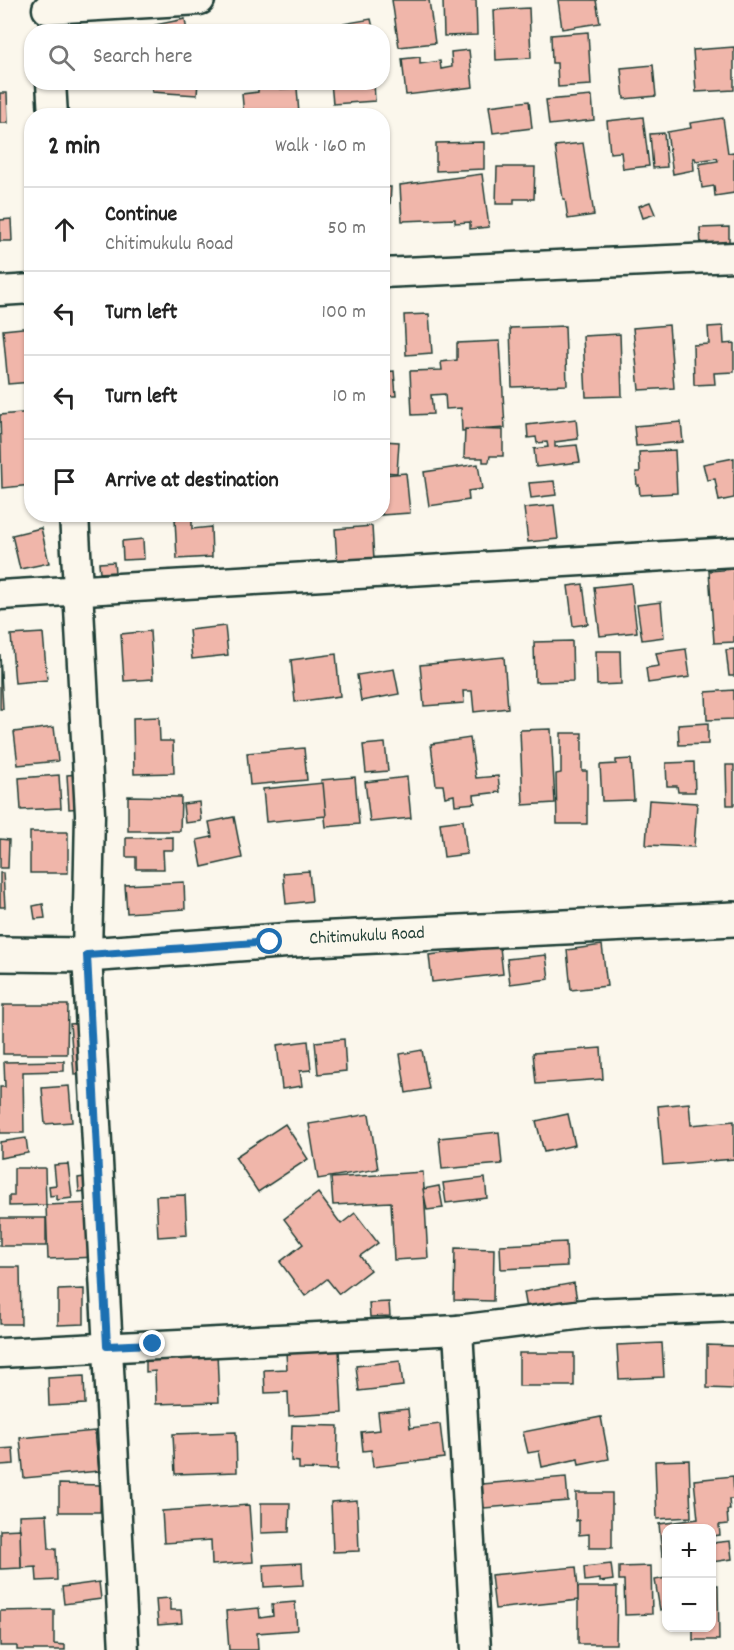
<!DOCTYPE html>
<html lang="en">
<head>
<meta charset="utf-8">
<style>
  :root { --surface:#fff; --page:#f6f6f6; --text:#222; --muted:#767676; --line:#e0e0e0 }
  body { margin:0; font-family:Dekko,sans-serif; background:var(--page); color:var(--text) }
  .controls { position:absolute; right:18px; bottom:18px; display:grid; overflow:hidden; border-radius:12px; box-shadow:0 2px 4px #0004 }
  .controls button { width:54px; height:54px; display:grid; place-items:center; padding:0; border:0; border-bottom:2px solid var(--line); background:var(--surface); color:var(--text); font:30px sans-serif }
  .stop { position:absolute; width:18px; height:18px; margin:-14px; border:4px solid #1f6fb2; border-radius:50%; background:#fff }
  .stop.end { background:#1f6fb2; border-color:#fff; box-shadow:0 2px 6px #0008 }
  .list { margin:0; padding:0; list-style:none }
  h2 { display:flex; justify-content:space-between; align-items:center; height:78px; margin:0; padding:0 24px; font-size:26px }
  h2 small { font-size:20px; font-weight:400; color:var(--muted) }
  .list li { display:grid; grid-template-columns:39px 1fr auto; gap:18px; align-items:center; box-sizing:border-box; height:84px; padding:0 24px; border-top:2px solid var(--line) }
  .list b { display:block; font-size:22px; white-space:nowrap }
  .list p { margin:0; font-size:20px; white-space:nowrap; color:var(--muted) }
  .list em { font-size:20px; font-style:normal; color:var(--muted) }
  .icon { flex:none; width:33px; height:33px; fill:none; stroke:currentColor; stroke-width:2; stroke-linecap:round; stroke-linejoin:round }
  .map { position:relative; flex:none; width:734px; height:1650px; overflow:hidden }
  .search { position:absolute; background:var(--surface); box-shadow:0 2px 4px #0004; left:24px; top:24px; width:366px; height:66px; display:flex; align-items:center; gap:15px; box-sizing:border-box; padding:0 21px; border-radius:24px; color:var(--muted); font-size:22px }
  .panel { position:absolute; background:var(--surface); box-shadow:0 2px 4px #0004; left:24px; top:108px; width:366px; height:414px; border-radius:24px }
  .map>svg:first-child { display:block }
  .building { fill:#f0b6aa; stroke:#1f3d34; stroke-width:1.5 }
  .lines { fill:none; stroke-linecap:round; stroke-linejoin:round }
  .street-casing { stroke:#1f3d34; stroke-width:33 }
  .secondary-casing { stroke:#1f3d34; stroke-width:38 }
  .street { stroke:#fbf7ec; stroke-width:28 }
  .secondary { stroke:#fbf7ec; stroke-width:33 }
  .route { stroke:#1f6fb2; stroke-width:8 }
  .labels { text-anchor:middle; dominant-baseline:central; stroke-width:4.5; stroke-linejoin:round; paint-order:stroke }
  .street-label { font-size:18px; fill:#1f3d34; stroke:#fbf7ec }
</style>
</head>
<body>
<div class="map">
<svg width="734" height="1650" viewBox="0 0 734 1650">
  <rect width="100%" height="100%" fill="#fbf7ec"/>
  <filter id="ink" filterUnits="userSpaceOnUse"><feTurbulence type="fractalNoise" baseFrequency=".0167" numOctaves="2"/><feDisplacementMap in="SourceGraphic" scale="12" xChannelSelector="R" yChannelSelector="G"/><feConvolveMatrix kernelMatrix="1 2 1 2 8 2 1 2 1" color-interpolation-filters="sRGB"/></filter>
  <g filter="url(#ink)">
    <g class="building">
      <path d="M392 0H429L435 43 399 47Z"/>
      <path d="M443 0H476L477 35 444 36Z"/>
      <path d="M558 0H596L600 23 562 29Z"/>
      <path d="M529 8 531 58 496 60 494 10Z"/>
      <path d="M185 19 187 32H156L155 25Z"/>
      <path d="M371 19 374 32H339L337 25Z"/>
      <path d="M588 32 591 85 558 87 557 63H552L551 35Z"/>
      <path d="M734 47V90L696 92 693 50Z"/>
      <path d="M469 50 473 87 406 95 402 59 420 57V64L440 61 441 69 452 67 451 52Z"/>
      <path d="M653 65 656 96 624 99 621 68Z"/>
      <path d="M153 82H198L197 95 152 92Z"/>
      <path d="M279 82 280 89 297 88 299 114 244 116 242 94 258 92V84Z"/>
      <path d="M331 82H374L375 101 333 104Z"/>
      <path d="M0 93H7L8 123H0Z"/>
      <path d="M592 96 594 120 549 125 546 100Z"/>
      <path d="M529 101 532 128 493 133 489 106Z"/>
      <path d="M643 117 649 166 623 169 621 152 610 153 607 121Z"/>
      <path d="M723 118 728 153 734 152V193L715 196 714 186 702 188 699 164 718 161 717 158 696 161 695 158H693L694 170 673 174 667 132 691 128 690 123Z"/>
      <path d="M664 133 667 167 653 168 650 134Z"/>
      <path d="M484 142V169L436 171V143Z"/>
      <path d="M583 143 594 215 568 219 565 199H563L555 146Z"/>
      <path d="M497 167H535L534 199H514V204H496Z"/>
      <path d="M482 174 489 227 470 229V222L455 223V219L402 221 400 185Z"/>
      <path d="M382 179 384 187H391L390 204H382Z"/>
      <path d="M650 202 655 214 643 218 639 206Z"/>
      <path d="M11 219 12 241H0V220Z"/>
      <path d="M729 227V246H701L700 228Z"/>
      <path d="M429 314 432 353 406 355 404 315Z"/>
      <path d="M669 325 674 388 639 390 633 328Z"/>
      <path d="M565 326 567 385 512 387 510 328Z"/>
      <path d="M723 326 724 344 734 343V372L714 373 715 384 694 385 693 345 709 344 708 327Z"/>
      <path d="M32 327V382L8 384 3 330Z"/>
      <path d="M620 334 622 396 586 397 583 336Z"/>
      <path d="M500 341 505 428 462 431 461 408 446 409 445 394 431 395 433 414 412 415 410 371 442 370 441 362 457 360V343Z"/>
      <path d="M394 371 396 396H382V372Z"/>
      <path d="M32 412V485L2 488 0 415Z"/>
      <path d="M576 419 578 439 555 442V447L577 445 580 462 536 467 534 449 548 447 547 442 537 443 536 437 528 438 527 425Z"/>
      <path d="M681 422 683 442 636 446 634 426Z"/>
      <path d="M465 429 503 430V456H490L489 462H483V458H464Z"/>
      <path d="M382 441 399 442 397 473 382 472Z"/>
      <path d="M675 450 677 493 640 495 639 485 637 486 636 472H640L639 452Z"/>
      <path d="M734 458V498L719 501 715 479 707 480 703 464Z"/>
      <path d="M478 464 482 489 468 491 469 500 429 506 424 472Z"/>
      <path d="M406 473 410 513 352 517V514H382V475Z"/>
      <path d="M554 481 556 495 531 498 529 483Z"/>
      <path d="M554 505 558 539 528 542 524 508Z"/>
      <path d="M192 518V529L211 527 212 557 177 559 175 519Z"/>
      <path d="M372 526 374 560 337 563 335 529Z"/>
      <path d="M41 528 49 563 20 569 12 535Z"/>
      <path d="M143 539 144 559 123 560 122 541Z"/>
      <path d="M114 562 115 572 100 573 99 563Z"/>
      <path d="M734 569V642L714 643 709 571Z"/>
      <path d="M631 583 637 632 600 636 594 587Z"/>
      <path d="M583 584 588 624 573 626 568 586Z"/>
      <path d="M661 602 664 637 642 640 637 605Z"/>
      <path d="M225 626 228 655 192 659 189 630Z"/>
      <path d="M150 631 153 679 124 681 121 634Z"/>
      <path d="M43 633 47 680 15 683 11 635Z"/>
      <path d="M572 641 573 681 535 682 534 642Z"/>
      <path d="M686 649 690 677 648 683 646 668 659 666 656 653Z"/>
      <path d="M734 649V676H729L726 650Z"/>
      <path d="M596 651H620L621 684 597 685Z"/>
      <path d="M0 654 3 709H0Z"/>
      <path d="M336 654 340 696 295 702 291 660Z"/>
      <path d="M504 657 508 708 474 712 472 691H463L464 703 424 706 420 665Z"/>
      <path d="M394 669 399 694 361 701 357 675Z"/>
      <path d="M734 690V719L707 720 706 692Z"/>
      <path d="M159 717 160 741H173L174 773 134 774 133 718Z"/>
      <path d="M708 723V744L679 745 678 725Z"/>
      <path d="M54 727 58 761 18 765 14 732Z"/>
      <path d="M551 729 555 803 523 805 520 730Z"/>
      <path d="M561 733H582V771H587V824H557L556 774 561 773Z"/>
      <path d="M470 738 476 778 498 776 500 792 474 795 475 803 455 805 454 795 445 797 443 785H436L431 744Z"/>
      <path d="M385 743 388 771 366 773 363 745Z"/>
      <path d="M304 748 307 780 250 785 247 753Z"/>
      <path d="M631 759 634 800 602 801 600 765 616 764V760Z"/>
      <path d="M694 762 695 792H678L677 786H667L666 763Z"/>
      <path d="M726 765H734V805H727Z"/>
      <path d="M79 774 82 808 69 809 67 775Z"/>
      <path d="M59 775 61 808 21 810 19 778Z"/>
      <path d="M355 777 359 824 326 827 321 780Z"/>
      <path d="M407 777 411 818 370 822 365 782Z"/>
      <path d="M323 783 326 816 266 822 263 789Z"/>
      <path d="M128 796 181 797 180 831H128Z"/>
      <path d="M649 800 697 803 694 847 646 845Z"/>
      <path d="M199 802 201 821 185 823 183 804Z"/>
      <path d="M234 817 242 858 202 867 197 840 212 837 209 822Z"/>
      <path d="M463 820 467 854 444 857 440 823Z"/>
      <rect x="30" y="832" width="38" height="41"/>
      <path d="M173 837V850H163L164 869H136V857H126V838Z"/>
      <path d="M0 839 9 840 8 868H0Z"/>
      <path d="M309 871 312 901 286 904 283 873Z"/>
      <path d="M0 873H3L5 907H0Z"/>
      <path d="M184 882 185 909 127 913 125 885Z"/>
      <path d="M43 904 45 918 35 919 33 906Z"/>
      <path d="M602 945 607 986 571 990 567 950Z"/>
      <path d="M500 947 503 974 432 982 429 955Z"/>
      <path d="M546 955 549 979 510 984 507 959Z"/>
      <path d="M3 1005H68L67 1054H3Z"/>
      <path d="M83 1023 87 1073 74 1074 70 1024Z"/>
      <path d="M344 1039 346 1071 318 1074 315 1042Z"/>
      <path d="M308 1041 311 1070 300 1071 302 1086 282 1089 277 1045Z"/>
      <path d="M601 1048 603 1079 536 1084 533 1053Z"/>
      <path d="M422 1050 429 1089 406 1093 400 1054Z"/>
      <path d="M64 1061V1071L23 1072 24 1133H0V1087H5L4 1062Z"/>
      <path d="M69 1086 72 1122 45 1124 42 1088Z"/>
      <path d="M689 1103 691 1125 734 1121V1159L663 1165 658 1106Z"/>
      <path d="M369 1114 378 1169 318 1179 309 1124Z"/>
      <path d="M568 1114 575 1145 544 1152 536 1121Z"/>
      <path d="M285 1124 308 1159 258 1192 235 1157Z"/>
      <path d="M499 1132 502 1164 442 1169 439 1138Z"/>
      <path d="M26 1138 28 1153 0 1158V1142Z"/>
      <path d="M68 1164 72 1198 57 1200V1195L50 1196 49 1186 56 1185 54 1165Z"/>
      <path d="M14 1168H45L46 1205 9 1206V1196H14Z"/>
      <path d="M423 1172 428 1258 394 1260 391 1202 333 1205 331 1178Z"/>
      <path d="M91 1176 93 1190 79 1192 78 1178Z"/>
      <path d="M485 1178 487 1198 446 1203 443 1183Z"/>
      <path d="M439 1186 443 1208 427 1210 423 1189Z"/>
      <path d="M318 1193 341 1224 355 1213 378 1243 360 1256 370 1270 339 1294 327 1279 305 1296 280 1262 303 1244 284 1219Z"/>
      <path d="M185 1195 187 1235 158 1237 156 1196Z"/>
      <path d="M96 1203 97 1257 48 1259 46 1205Z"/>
      <rect x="0" y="1218" width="46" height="28"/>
      <path d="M566 1242 567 1266 501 1269 500 1245Z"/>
      <path d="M455 1248 494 1249 493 1301 454 1300Z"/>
      <path d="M0 1267H20L21 1324H0Z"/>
      <path d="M574 1283 577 1300 527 1309 524 1292Z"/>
      <path d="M84 1289V1324L58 1325V1290Z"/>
      <path d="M389 1302 390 1316 370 1317 369 1303Z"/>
      <path d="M662 1343 664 1377 619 1379 617 1345Z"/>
      <path d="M707 1345 734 1346V1389L707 1388Z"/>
      <path d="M339 1349 342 1413 289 1416 288 1392 265 1393 264 1370 287 1369 286 1352Z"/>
      <path d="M217 1352 219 1402 156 1404 155 1371 146 1372V1354Z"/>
      <rect x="519" y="1353" width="55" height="33"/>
      <path d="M400 1361 403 1386 359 1391 356 1366Z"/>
      <path d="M84 1376 85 1404 49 1406 48 1378Z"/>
      <path d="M408 1409 410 1428 440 1424 444 1458 373 1467 371 1450 363 1451 361 1432 380 1430 378 1412Z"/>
      <path d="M601 1417 609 1459 579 1465 578 1459 542 1467 539 1451 528 1453 523 1432Z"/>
      <path d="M292 1425 338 1426 337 1470 299 1469V1462L291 1461Z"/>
      <path d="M95 1431 99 1471 24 1478 20 1438Z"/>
      <path d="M236 1432 237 1472 175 1474 173 1434Z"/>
      <path d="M13 1448 14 1464 0 1465V1449Z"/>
      <path d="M689 1460 691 1517 657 1519 655 1461Z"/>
      <path d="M733 1476 734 1499H729L730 1510H727L728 1524 719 1525 720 1535 712 1536V1528H666V1556H662L659 1524 698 1519 694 1480Z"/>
      <path d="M566 1477 568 1501 484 1508 482 1484Z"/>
      <path d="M59 1484 101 1485 100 1512H59Z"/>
      <path d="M576 1493H612V1548H589V1534L579 1535V1520L576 1521Z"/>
      <path d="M357 1500 359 1551 333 1552 331 1502Z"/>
      <path d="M261 1503H290L289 1532 261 1533Z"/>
      <path d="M249 1505 253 1562 212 1565 211 1540 164 1543 162 1511Z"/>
      <path d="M47 1514 49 1549H56L57 1580 37 1581 36 1567 21 1568 19 1515Z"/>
      <path d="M20 1529 21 1568 0 1569V1530Z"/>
      <path d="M730 1541 732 1559 712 1562V1543Z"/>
      <path d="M302 1563 303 1585 264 1587 263 1565Z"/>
      <path d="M611 1564 613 1580 600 1582V1579L585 1581 584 1567Z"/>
      <path d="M651 1566 652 1614 625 1615 624 1580H619V1567Z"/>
      <path d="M576 1567 579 1600 495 1609 491 1575Z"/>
      <path d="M666 1578V1608L660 1610 655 1580Z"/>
      <path d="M99 1582 101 1599 64 1604 62 1587Z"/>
      <path d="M712 1585H718L719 1640H693V1628H712Z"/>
      <path d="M578 1587H617L616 1644H578Z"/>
      <path d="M170 1598V1610H181L182 1623 158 1625 156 1599Z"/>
      <path d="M295 1602 297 1630 257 1633 258 1650H229L226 1611 259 1608 260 1618 273 1616 272 1604Z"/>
      <path d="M54 1610V1644L65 1645V1650H17V1646H0V1611Z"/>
    </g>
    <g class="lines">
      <g class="street-casing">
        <g id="street">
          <path d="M47 9 200 0"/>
          <path d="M51 82 53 116"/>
          <path d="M382 273 734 257"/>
          <path d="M0 291 32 289"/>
          <path d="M74 514 90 814 87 955 124 1650"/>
          <path d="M0 595 734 552"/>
          <path d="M458 1330 476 1650"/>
          <path d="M0 1353 458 1330 592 1313 734 1307"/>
        </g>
      </g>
      <g class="secondary-casing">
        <path id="secondary" d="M0 954 87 955 293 940 734 919"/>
      </g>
      <use href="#street" class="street"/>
      <use href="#secondary" class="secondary"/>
    </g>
  </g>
  <g class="lines" filter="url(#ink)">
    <path class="route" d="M153 1344 107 1346 87 955 270 942"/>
  </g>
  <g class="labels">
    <g class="street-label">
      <text transform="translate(367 937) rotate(-3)">Chitimukulu Road</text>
    </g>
  </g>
</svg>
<div class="controls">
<button>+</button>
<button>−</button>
</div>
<div class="stop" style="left:270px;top:942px"></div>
<div class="stop end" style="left:153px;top:1344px"></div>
<div class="search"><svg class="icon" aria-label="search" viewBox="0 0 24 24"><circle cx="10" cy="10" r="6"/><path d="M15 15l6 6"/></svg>Search here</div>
<section class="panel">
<h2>2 min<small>Walk · 160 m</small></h2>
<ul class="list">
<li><svg class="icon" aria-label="ahead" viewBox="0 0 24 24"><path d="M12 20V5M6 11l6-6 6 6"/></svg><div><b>Continue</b><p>Chitimukulu Road</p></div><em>50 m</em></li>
<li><svg class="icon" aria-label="left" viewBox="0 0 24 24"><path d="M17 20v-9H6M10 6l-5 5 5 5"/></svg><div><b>Turn left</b></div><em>100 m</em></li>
<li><svg class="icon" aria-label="left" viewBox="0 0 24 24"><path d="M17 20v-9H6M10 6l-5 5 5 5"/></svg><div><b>Turn left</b></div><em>10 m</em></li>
<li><svg class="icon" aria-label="arrive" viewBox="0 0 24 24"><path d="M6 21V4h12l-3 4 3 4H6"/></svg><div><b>Arrive at destination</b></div></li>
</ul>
</section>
</div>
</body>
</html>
